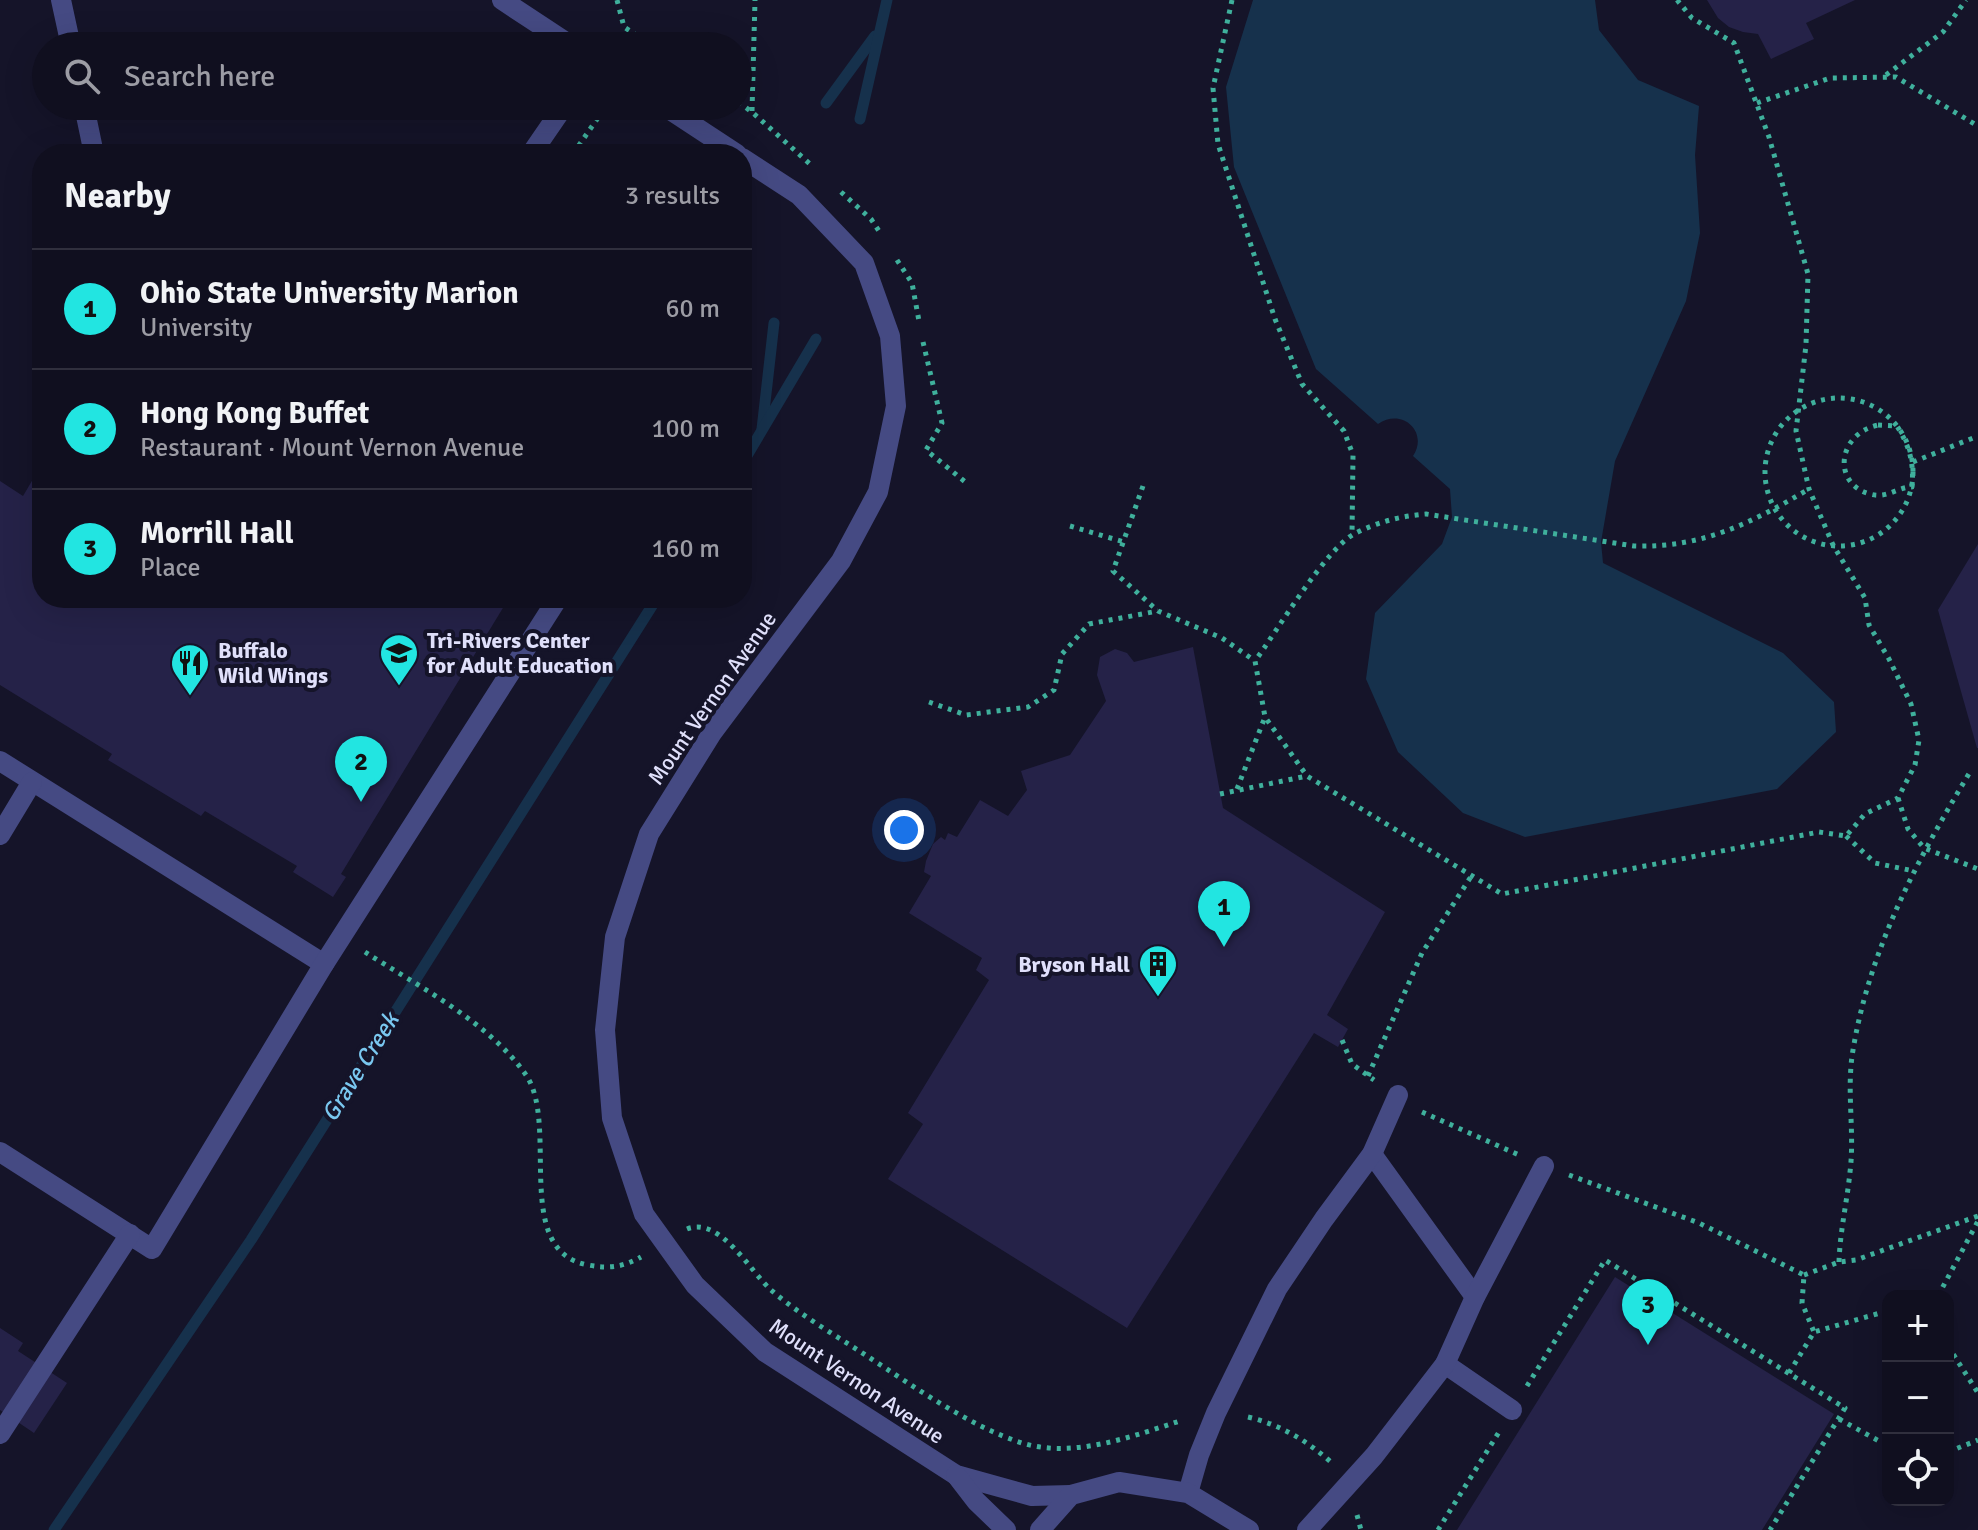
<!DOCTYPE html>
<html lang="en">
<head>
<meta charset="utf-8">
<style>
  :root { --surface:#100f1f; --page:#191828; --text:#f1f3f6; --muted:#9c9ca4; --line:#302f3d; --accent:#22e5e1 }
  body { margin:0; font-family:Signika,sans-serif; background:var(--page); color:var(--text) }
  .controls { position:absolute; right:24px; bottom:24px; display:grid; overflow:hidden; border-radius:16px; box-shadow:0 8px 32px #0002 }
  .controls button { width:72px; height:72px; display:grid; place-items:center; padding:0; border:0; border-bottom:2px solid var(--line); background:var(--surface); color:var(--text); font:40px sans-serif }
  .you { position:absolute; left:904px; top:830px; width:28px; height:28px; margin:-20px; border:6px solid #fff; border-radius:50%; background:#1a73e8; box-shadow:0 0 0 12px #1a73e833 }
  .badge { display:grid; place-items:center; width:52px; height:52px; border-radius:50%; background:var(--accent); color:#111; font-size:26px; font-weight:700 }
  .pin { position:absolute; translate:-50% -66px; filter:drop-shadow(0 2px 4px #0008) }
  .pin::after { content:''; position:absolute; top:42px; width:28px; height:24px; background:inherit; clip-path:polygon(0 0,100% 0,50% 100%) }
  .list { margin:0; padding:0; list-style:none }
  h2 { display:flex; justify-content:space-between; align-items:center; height:104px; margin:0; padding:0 32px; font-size:34px }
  h2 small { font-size:26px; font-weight:400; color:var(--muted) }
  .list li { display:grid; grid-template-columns:52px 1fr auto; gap:24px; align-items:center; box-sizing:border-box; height:120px; padding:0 32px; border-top:2px solid var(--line) }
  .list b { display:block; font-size:30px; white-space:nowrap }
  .list p { margin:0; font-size:26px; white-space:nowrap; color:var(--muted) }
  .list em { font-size:26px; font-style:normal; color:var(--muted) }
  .icon { flex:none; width:44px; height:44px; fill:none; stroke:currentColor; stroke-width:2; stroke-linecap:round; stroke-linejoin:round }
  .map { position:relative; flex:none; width:1978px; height:1530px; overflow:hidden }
  .search { position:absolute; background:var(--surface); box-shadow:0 8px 32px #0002; left:32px; top:32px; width:720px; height:88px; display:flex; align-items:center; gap:20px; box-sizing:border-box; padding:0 28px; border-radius:44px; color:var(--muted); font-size:30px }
  .panel { position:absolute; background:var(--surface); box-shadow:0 8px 32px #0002; left:32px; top:144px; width:720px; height:464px; border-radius:32px }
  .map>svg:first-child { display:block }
  .water { fill:#16314c }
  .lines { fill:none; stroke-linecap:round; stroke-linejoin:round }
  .stream { stroke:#16314c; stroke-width:11 }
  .building { fill:#252248 }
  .path { stroke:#3fb09c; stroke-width:5; stroke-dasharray:4 6; stroke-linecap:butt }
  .minor { stroke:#454a83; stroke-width:20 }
  .labels { text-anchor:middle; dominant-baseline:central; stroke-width:8; stroke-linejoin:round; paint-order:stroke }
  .poi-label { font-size:22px; font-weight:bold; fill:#e0e0fb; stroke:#151429; text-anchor:start }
  .street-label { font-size:22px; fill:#e0e0fb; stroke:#151429 }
  .water-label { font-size:24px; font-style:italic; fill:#7ac8f0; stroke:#151429 }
</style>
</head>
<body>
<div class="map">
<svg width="1978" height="1530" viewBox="0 0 1978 1530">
  <rect width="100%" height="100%" fill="#151429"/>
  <path class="water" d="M1253 0H1595L1599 30 1638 80 1699 106 1695 155 1700 233 1686 301 1615 461 1601 542 1603 563 1783 653 1834 702 1836 732 1777 789 1525 837 1463 813 1398 752 1366 679 1375 613 1442 544 1452 517 1450 489 1413 456C1429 432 1402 407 1378 424L1316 369 1234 167 1226 87Z"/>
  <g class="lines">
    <g class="stream">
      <path d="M826 103 875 36"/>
      <path d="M860 119 887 0"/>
      <path d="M762 429 774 323"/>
      <path d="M742 464 816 339"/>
      <path d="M54 1530 251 1240 657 598"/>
    </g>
  </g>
  <g class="building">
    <path d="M1707 0H1855L1806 23 1814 39 1771 59 1758 34 1743 32 1729 27 1718 18Z"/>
    <path d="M42 464V598H509L341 874 346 877 333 897 293 872 297 866 205 811 201 816 108 760 112 754 0 685V481L23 496Z"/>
    <path d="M1978 544V748H1977L1938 610Z"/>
    <path d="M1193 647 1223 808 1385 912 1327 1015 1348 1029 1338 1047 1314 1033 1127 1328 888 1179 923 1124 908 1113 989 980 976 970 982 958 909 913 931 876 924 872 926 861 933 844 941 837 945 840 948 833 957 837 980 800 1008 816 1027 790 1021 771 1070 755 1106 701 1097 675 1100 657 1115 649 1127 653 1134 662Z"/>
    <path d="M1615 1277 1834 1414 1762 1530H1457Z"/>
    <path d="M0 1328 23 1343 18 1351 67 1383 34 1433 0 1410Z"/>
  </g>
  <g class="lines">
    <g class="path">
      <path d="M617 0 624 27 653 46"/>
      <path d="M1232 0 1213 88 1218 144 1275 319 1302 384 1344 431 1353 455 1352 535"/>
      <path d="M1677 0 1692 18 1734 43 1769 137 1808 274 1806 345 1796 431 1809 489 1833 545 1865 598 1869 625 1889 659 1911 704 1919 740 1915 765 1898 798 1865 814 1846 836 1819 832 1502 894 1307 776 1265 717 1255 661C1277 631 1325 550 1354 534 1377 522 1401 516 1426 514L1634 546C1703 548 1751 523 1809 489"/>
      <path d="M1886 75 1943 32 1966 0"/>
      <path d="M738 102 752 112 810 164"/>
      <path d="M1757 103 1830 78 1896 77 1978 126"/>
      <path d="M752 111 755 0"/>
      <path d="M573 154 606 106"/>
      <path d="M841 192 871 219 881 234"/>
      <path d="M897 260 912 283 919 321"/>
      <path d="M923 342 942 423 926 450 969 485"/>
      <circle cx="1839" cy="472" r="74"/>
      <path d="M1878 425 1897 426C1910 447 1914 463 1912 487 1897 487 1887 499 1870 494 1832 484 1837 434 1878 425Z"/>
      <path d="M1913 462 1978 436"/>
      <path d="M1143 486 1113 571 1158 611 1222 638 1255 661"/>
      <path d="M1070 526 1124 542"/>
      <path d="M929 702 966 715 1028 707 1054 690 1062 654 1089 624 1158 611"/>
      <path d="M1237 789 1265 717"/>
      <path d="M1220 794 1307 776"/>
      <path d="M1898 798 1908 829 1924 848 1978 869"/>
      <path d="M1846 836 1875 863 1914 871"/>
      <path d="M365 952C418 986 490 1023 526 1075 560 1125 511 1251 588 1265 609 1269 623 1267 641 1257"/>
      <path d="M1342 1040 1352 1064 1374 1080"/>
      <path d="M1368 1076 1422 953 1472 875"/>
      <path d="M1422 1112 1519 1155"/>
      <path d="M1569 1175 1699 1223 1804 1275 1802 1303 1814 1332"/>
      <path d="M687 1229C720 1216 750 1271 771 1290 800 1315 835 1335 867 1356 913 1386 969 1426 1022 1443 1074 1459 1133 1436 1183 1420"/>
      <path d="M1839 1262C1840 1231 1847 1202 1850 1172 1855 1132 1846 1090 1853 1050 1870 948 1917 860 1970 772"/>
      <path d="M1804 1275 1839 1262 1856 1260 1978 1216"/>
      <path d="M1938 1296 1978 1221"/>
      <path d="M1948 1346 1978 1393"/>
      <path d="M1789 1373 1814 1332 1880 1313 1888 1315"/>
      <path d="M1527 1386 1605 1260 1845 1408 1770 1530"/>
      <path d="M1248 1417C1281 1425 1306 1440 1332 1463"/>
      <path d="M1839 1419 1879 1441 1888 1443"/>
      <path d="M1948 1452 1978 1440"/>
      <path d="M1357 1515 1361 1530"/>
      <path d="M1438 1530 1499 1432"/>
    </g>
    <g class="minor">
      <path d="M61 0 71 46"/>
      <path d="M502 0 572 46"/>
      <path d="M84 106 94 154"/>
      <path d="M664 106 737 154"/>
      <path d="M531 154 564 106"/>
      <path d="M742 158 799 195 864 263 890 336 896 406 878 492 841 561 712 733 649 834 615 937 605 1030 612 1118 644 1214 695 1285 765 1352 956 1475 1032 1496 1071 1495"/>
      <path d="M0 761 324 964"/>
      <path d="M0 835 32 782"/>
      <path d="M0 1152 152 1249 324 964 558 598"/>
      <path d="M1372 1154 1475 1297"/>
      <path d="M1445 1364 1512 1410"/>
      <path d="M0 1434 130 1234"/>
      <path d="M956 1475 976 1501 1006 1530"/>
      <path d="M1188 1493 1199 1455 1216 1413 1277 1289 1324 1219 1372 1154 1398 1095"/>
      <path d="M1040 1530 1071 1495 1119 1482 1188 1493 1249 1530"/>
      <path d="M1307 1530 1374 1456 1445 1364 1475 1297 1544 1166"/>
    </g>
  </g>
  <defs>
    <g id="school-pin" transform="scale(2)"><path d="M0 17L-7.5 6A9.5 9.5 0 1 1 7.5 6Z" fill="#22e5e1" stroke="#151429"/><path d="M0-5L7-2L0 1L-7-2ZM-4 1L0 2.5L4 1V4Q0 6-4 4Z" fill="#111"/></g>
    <g id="restaurant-pin" transform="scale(2)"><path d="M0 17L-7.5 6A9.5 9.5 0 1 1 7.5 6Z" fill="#22e5e1" stroke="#151429"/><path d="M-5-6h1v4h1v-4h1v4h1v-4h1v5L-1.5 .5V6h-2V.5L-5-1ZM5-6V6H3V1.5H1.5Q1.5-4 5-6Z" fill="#111"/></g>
    <g id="building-pin" transform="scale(2)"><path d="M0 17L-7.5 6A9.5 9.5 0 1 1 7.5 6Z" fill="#22e5e1" stroke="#151429"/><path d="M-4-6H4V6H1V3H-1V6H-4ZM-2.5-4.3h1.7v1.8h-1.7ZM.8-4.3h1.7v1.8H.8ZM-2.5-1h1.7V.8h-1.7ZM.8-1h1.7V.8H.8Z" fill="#111"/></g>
  </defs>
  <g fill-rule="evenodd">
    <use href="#school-pin" x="399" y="653"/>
    <use href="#restaurant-pin" x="190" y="663"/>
    <use href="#building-pin" x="1158" y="964"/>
  </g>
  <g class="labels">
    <g class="poi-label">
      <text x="427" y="640">Tri-Rivers Center<tspan x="427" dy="25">for Adult Education</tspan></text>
      <text x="218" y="650">Buffalo<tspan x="218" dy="25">Wild Wings</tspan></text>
      <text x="1130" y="964" text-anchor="end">Bryson Hall</text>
    </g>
    <g class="street-label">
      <text transform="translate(712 698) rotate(-55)">Mount Vernon Avenue</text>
      <text transform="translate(857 1381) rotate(34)">Mount Vernon Avenue</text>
    </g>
    <g class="water-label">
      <text transform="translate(360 1067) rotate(-58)">Grave Creek</text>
    </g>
  </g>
</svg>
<div class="controls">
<button>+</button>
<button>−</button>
<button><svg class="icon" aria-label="locate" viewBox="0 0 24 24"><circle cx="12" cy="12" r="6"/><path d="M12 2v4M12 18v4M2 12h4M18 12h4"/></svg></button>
</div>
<div class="you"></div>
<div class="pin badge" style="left:1224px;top:947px">1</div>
<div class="pin badge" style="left:361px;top:802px">2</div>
<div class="pin badge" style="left:1648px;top:1345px">3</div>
<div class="search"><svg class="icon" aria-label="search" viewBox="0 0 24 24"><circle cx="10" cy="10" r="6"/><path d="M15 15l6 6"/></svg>Search here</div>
<section class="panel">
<h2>Nearby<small>3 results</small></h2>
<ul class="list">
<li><span class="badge">1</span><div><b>Ohio State University Marion</b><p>University</p></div><em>60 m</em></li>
<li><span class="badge">2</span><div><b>Hong Kong Buffet</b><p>Restaurant · Mount Vernon Avenue</p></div><em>100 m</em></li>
<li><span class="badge">3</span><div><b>Morrill Hall</b><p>Place</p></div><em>160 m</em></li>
</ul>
</section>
</div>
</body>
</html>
